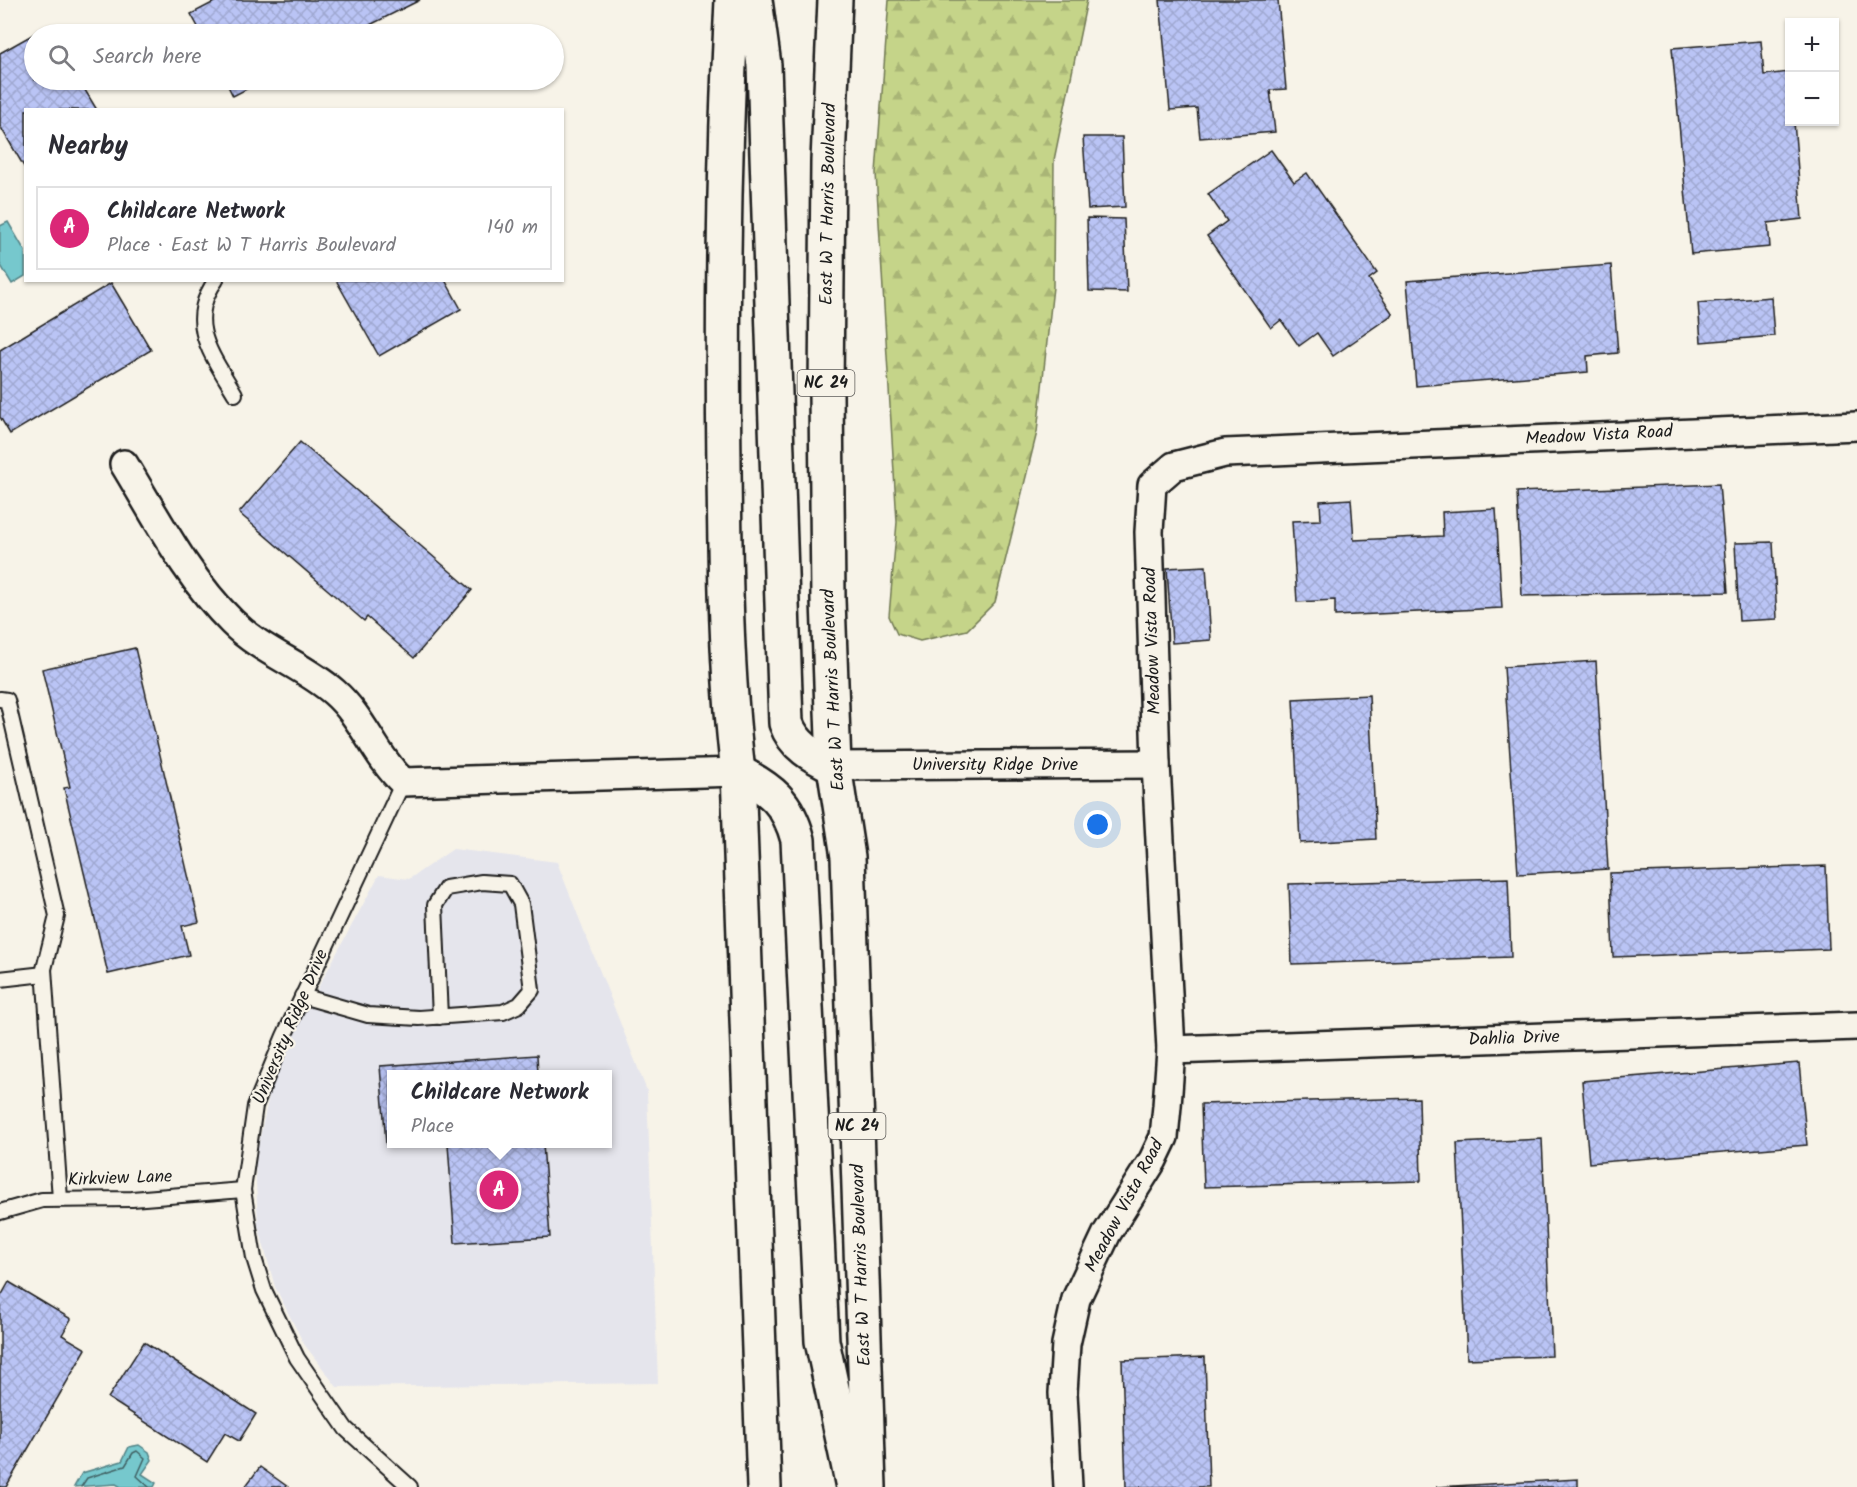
<!DOCTYPE html>
<html lang="en">
<head>
<meta charset="utf-8">
<style>
  :root { --surface:#fff; --page:#f2f2f3; --text:#2b2b33; --muted:#7c7c81; --line:#e1e1e2; --accent:#db2777 }
  body { margin:0; font-family:Kalam,sans-serif; background:var(--page); color:var(--text) }
  .controls { position:absolute; right:18px; top:18px; display:grid; overflow:hidden; border-radius:0px; box-shadow:0 2px 4px #0004 }
  .controls button { width:54px; height:54px; display:grid; place-items:center; padding:0; border:0; border-bottom:2px solid var(--line); background:var(--surface); color:var(--text); font:30px sans-serif }
  .you { position:absolute; left:1098px; top:825px; width:21px; height:21px; margin:-15px; border:4px solid #fff; border-radius:50%; background:#1a73e8; box-shadow:0 0 0 9px #1a73e833 }
  .badge { display:grid; place-items:center; width:39px; height:39px; border-radius:50%; background:var(--accent); color:#fff; font-size:20px; font-weight:700 }
  .pin { position:absolute; translate:-50% -50%; border:3px solid #fff; box-shadow:0 2px 6px #0006 }
  .popup { position:absolute; left:387px; top:1070px; width:225px; height:78px; box-sizing:border-box; display:grid; place-content:center; border-radius:0px; background:var(--surface); filter:drop-shadow(0 2px 4px #0005); font-size:20px; white-space:nowrap; color:var(--muted) }
  .popup b { font-size:22px; color:var(--text) }
  .popup::after { content:''; position:absolute; left:50%; top:100%; margin-left:-12px; border:12px solid transparent; border-top-color:var(--surface) }
  .list { margin:0; padding:0; list-style:none }
  h2 { display:flex; justify-content:space-between; align-items:center; height:78px; margin:0; padding:0 24px; font-size:26px }
  h2 small { font-size:20px; font-weight:400; color:var(--muted) }
  .list li { display:grid; grid-template-columns:39px 1fr auto; gap:18px; align-items:center; box-sizing:border-box; height:84px; margin:0 12px 12px; padding:0 12px; border:2px solid var(--line); border-radius:0px }
  .list b { display:block; font-size:22px; white-space:nowrap }
  .list p { margin:0; font-size:20px; white-space:nowrap; color:var(--muted) }
  .list em { font-size:20px; font-style:normal; color:var(--muted) }
  .icon { flex:none; width:33px; height:33px; fill:none; stroke:currentColor; stroke-width:2; stroke-linecap:round; stroke-linejoin:round }
  .map { position:relative; flex:none; width:1857px; height:1487px; overflow:hidden }
  .search { position:absolute; background:var(--surface); box-shadow:0 2px 4px #0004; left:24px; top:24px; width:540px; height:66px; display:flex; align-items:center; gap:15px; box-sizing:border-box; padding:0 21px; border-radius:33px; color:var(--muted); font-size:22px }
  .panel { position:absolute; background:var(--surface); box-shadow:0 2px 4px #0004; left:24px; top:108px; width:540px; height:174px; border-radius:0px }
  .map>svg:first-child { display:block }
  .built { fill:#e5e5ec; fill-rule:evenodd }
  .forest { fill:url(#forest-firs); stroke:#707852; stroke-width:1.5 }
  .water { fill:#76c8cd; stroke:#528386; stroke-width:1.5 }
  .lines { fill:none; stroke-linecap:round; stroke-linejoin:round }
  .shore { stroke:#406163; stroke-width:1.5 }
  .building { fill:url(#building-cross-hatch); stroke:#1c1c1c; stroke-width:1.5 }
  .service-casing { stroke:#1c1c1c; stroke-width:18 }
  .minor-casing { stroke:#1c1c1c; stroke-width:32 }
  .primary-casing { stroke:#1c1c1c; stroke-width:38 }
  .service { stroke:#f7f3e8; stroke-width:14 }
  .minor { stroke:#f7f3e8; stroke-width:27 }
  .primary { stroke:#f7f3e8; stroke-width:33 }
  .labels { text-anchor:middle; dominant-baseline:central; stroke-width:4.5; stroke-linejoin:round; paint-order:stroke }
  .shield { fill:#f7f3e8; stroke:#5e5c59; stroke-width:1.5 }
  .shield-label { font-size:16px; font-weight:bold; fill:#1c1c1c }
  .street-label { font-size:18px; fill:#1c1c1c; stroke:#f7f3e8 }
</style>
</head>
<body>
<div class="map">
<svg width="1857" height="1487" viewBox="0 0 1857 1487">
  <defs>
    <pattern id="forest-firs" width="22" height="20" patternUnits="userSpaceOnUse" patternTransform="scale(1.5)"><rect width="22" height="20" fill="#c5d489"/><path d="M5 1l3.5 6h-7zM16 11l3.5 6h-7z" fill="#a9b576"/></pattern>
    <pattern id="building-cross-hatch" width="8" height="8" patternUnits="userSpaceOnUse" patternTransform="scale(1.5)"><rect width="8" height="8" fill="#bac4f5"/><path d="M0 0l8 8M0 8l8-8" fill="none" stroke="#9fa8d1"/></pattern>
  </defs>
  <rect width="100%" height="100%" fill="#f7f3e8"/>
  <filter id="ink" filterUnits="userSpaceOnUse"><feTurbulence type="fractalNoise" baseFrequency=".0167" numOctaves="2"/><feDisplacementMap in="SourceGraphic" scale="12" xChannelSelector="R" yChannelSelector="G"/><feConvolveMatrix kernelMatrix="1 2 1 2 8 2 1 2 1" color-interpolation-filters="sRGB"/></filter>
  <g filter="url(#ink)">
    <path class="built" d="M453 849 557 862 647 1091 658 1383 337 1387 304 1344 275 1287 258 1225 255 1161 275 1067 379 875 409 879ZM391 1074H607V1144H391Z"/>
    <path class="forest" d="M889 0H1087L1054 160 1053 287 1037 432 995 602 967 630 920 641 897 634 889 616 897 522 876 173Z"/>
    <g class="water">
      <path d="M8 222 25 251V276L12 284 0 264V226Z"/>
      <path d="M139 1445 149 1452 152 1460 142 1474 156 1483 154 1487H121L116 1484 74 1487 82 1473 122 1461 129 1447Z"/>
    </g>
    <g class="lines">
      <path class="shore" d="M81 1487 87 1478 125 1466 133 1453 137 1451 145 1458 137 1476 149 1487"/>
    </g>
    <g class="building">
      <path d="M218 0H420L352 34H202L191 14Z"/>
      <path d="M1160 0H1278L1286 89 1270 90 1275 132 1200 138 1197 108 1170 110Z"/>
      <path d="M48 26 53 34H34V80H79L97 110H26V170L0 126V53Z"/>
      <path d="M1761 41 1764 75 1789 72 1790 122H1794L1802 219 1768 223 1770 247 1691 254 1672 48Z"/>
      <path d="M225 80H264L233 96Z"/>
      <path d="M1083 137H1122L1125 207 1088 209Z"/>
      <path d="M1271 150 1294 182 1307 173 1377 273 1369 279 1393 314 1333 356 1317 333 1299 346 1281 320 1271 328 1207 236 1227 221 1208 194Z"/>
      <path d="M1087 218 1124 219 1127 292 1089 291Z"/>
      <path d="M1611 265 1618 353 1587 356 1588 372 1416 386 1407 281Z"/>
      <path d="M336 280H445L461 309 379 356Z"/>
      <path d="M111 283 151 350 10 434 0 417V350Z"/>
      <path d="M1771 297 1774 336 1701 342 1698 303Z"/>
      <path d="M300 442 472 590 414 658 367 617 364 621 239 513Z"/>
      <path d="M1719 484 1728 592 1522 596 1517 492Z"/>
      <path d="M1351 499 1354 540 1443 536 1442 512 1496 509 1502 608 1335 616V600L1297 602 1292 521 1321 520 1320 501Z"/>
      <path d="M1773 542 1777 619 1739 621 1735 543Z"/>
      <path d="M1206 566 1211 640 1172 643 1167 568Z"/>
      <path d="M135 648 199 922 182 926 189 955 108 974 64 788 70 787 42 669Z"/>
      <path d="M1596 661 1608 869 1518 874 1504 667Z"/>
      <path d="M1369 695 1376 839 1300 843 1293 699Z"/>
      <path d="M1826 866 1829 949 1613 957 1610 873Z"/>
      <path d="M1508 878 1511 957 1292 964 1289 884Z"/>
      <path d="M537 1055 538 1074H391V1143L386 1144 380 1066Z"/>
      <path d="M1799 1063 1807 1145 1589 1163 1582 1081Z"/>
      <path d="M1419 1098 1421 1181 1204 1187 1201 1104Z"/>
      <path d="M1542 1139 1552 1356 1467 1359 1457 1143Z"/>
      <path d="M448 1144H543L550 1237 455 1243Z"/>
      <path d="M9 1282 71 1319 62 1335 86 1349 6 1487H0V1298Z"/>
      <path d="M144 1342 256 1414 239 1441 225 1433 207 1462 108 1398Z"/>
      <path d="M1205 1357 1209 1487H1126L1122 1360Z"/>
      <path d="M260 1467 288 1487H245Z"/>
      <path d="M1578 1479V1487H1436Z"/>
    </g>
    <g class="lines">
      <g class="service-casing">
        <g id="service">
          <path d="M216 280C185 323 212 355 235 394"/>
          <path d="M0 699 7 700 57 916 44 969 60 1199"/>
          <path d="M403 782 284 1036 255 1106 243 1190 254 1258 264 1290 297 1358 346 1429 410 1487"/>
          <path d="M0 979 44 974"/>
          <path d="M302 996 368 1015 419 1018 503 1012 519 1005 532 990 521 904 510 884 482 882 446 888 435 905 440 1017"/>
          <path d="M0 1212 42 1200 132 1199 243 1190"/>
        </g>
      </g>
      <g class="minor-casing">
        <g id="minor">
          <path d="M124 464C157 518 187 578 232 622 262 652 303 665 334 692 363 717 375 756 403 782L738 772"/>
          <path d="M834 766 1156 764"/>
          <path d="M1171 1050 1857 1026"/>
          <path d="M1068 1487 1063 1393 1066 1344 1076 1299 1107 1233 1153 1160 1164 1137 1167 1106 1171 1050 1156 764 1149 532 1152 485 1174 466 1225 453 1857 426"/>
        </g>
      </g>
      <g class="primary-casing">
        <g id="primary">
          <path d="M732 0C724 156 722 312 724 468 725 570 726 671 738 772L764 1487"/>
          <path d="M755 0 764 65 786 723C794 746 813 756 834 766"/>
          <path d="M835 0 828 161 826 393 828 600 834 766 848 857 869 1487"/>
          <path d="M738 772C771 789 788 802 798 840L822 1341 853 1487"/>
        </g>
      </g>
      <use href="#service" class="service"/>
      <use href="#minor" class="minor"/>
      <use href="#primary" class="primary"/>
    </g>
  </g>
  <g class="labels">
    <g class="shield">
      <rect x="797.5" y="370" width="57" height="26" rx="4.5"/>
      <rect x="828.5" y="1113" width="57" height="26" rx="4.5"/>
    </g>
    <g class="shield-label">
      <text x="826" y="383">NC 24</text>
      <text x="857" y="1126">NC 24</text>
    </g>
    <g class="street-label">
      <text transform="translate(829 204) rotate(-89)">East W T Harris Boulevard</text>
      <text transform="translate(1599 436) rotate(-3)">Meadow Vista Road</text>
      <text transform="translate(1153 641) rotate(-92)">Meadow Vista Road</text>
      <text transform="translate(834 690) rotate(-93)">East W T Harris Boulevard</text>
      <text x="995" y="765">University Ridge Drive</text>
      <text transform="translate(291 1027) rotate(-67)">University Ridge Drive</text>
      <text transform="translate(1514 1039) rotate(-2)">Dahlia Drive</text>
      <text transform="translate(120 1179) rotate(-2)">Kirkview Lane</text>
      <text transform="translate(1125 1206) rotate(-62)">Meadow Vista Road</text>
      <text transform="translate(862 1265) rotate(-92)">East W T Harris Boulevard</text>
    </g>
  </g>
</svg>
<div class="controls">
<button>+</button>
<button>−</button>
</div>
<div class="you"></div>
<div class="pin badge" style="left:499px;top:1190px">A</div>
<div class="popup"><b>Childcare Network</b>Place</div>
<div class="search"><svg class="icon" aria-label="search" viewBox="0 0 24 24"><circle cx="10" cy="10" r="6"/><path d="M15 15l6 6"/></svg>Search here</div>
<section class="panel">
<h2>Nearby<small></small></h2>
<ul class="list">
<li><span class="badge">A</span><div><b>Childcare Network</b><p>Place · East W T Harris Boulevard</p></div><em>140 m</em></li>
</ul>
</section>
</div>
</body>
</html>
